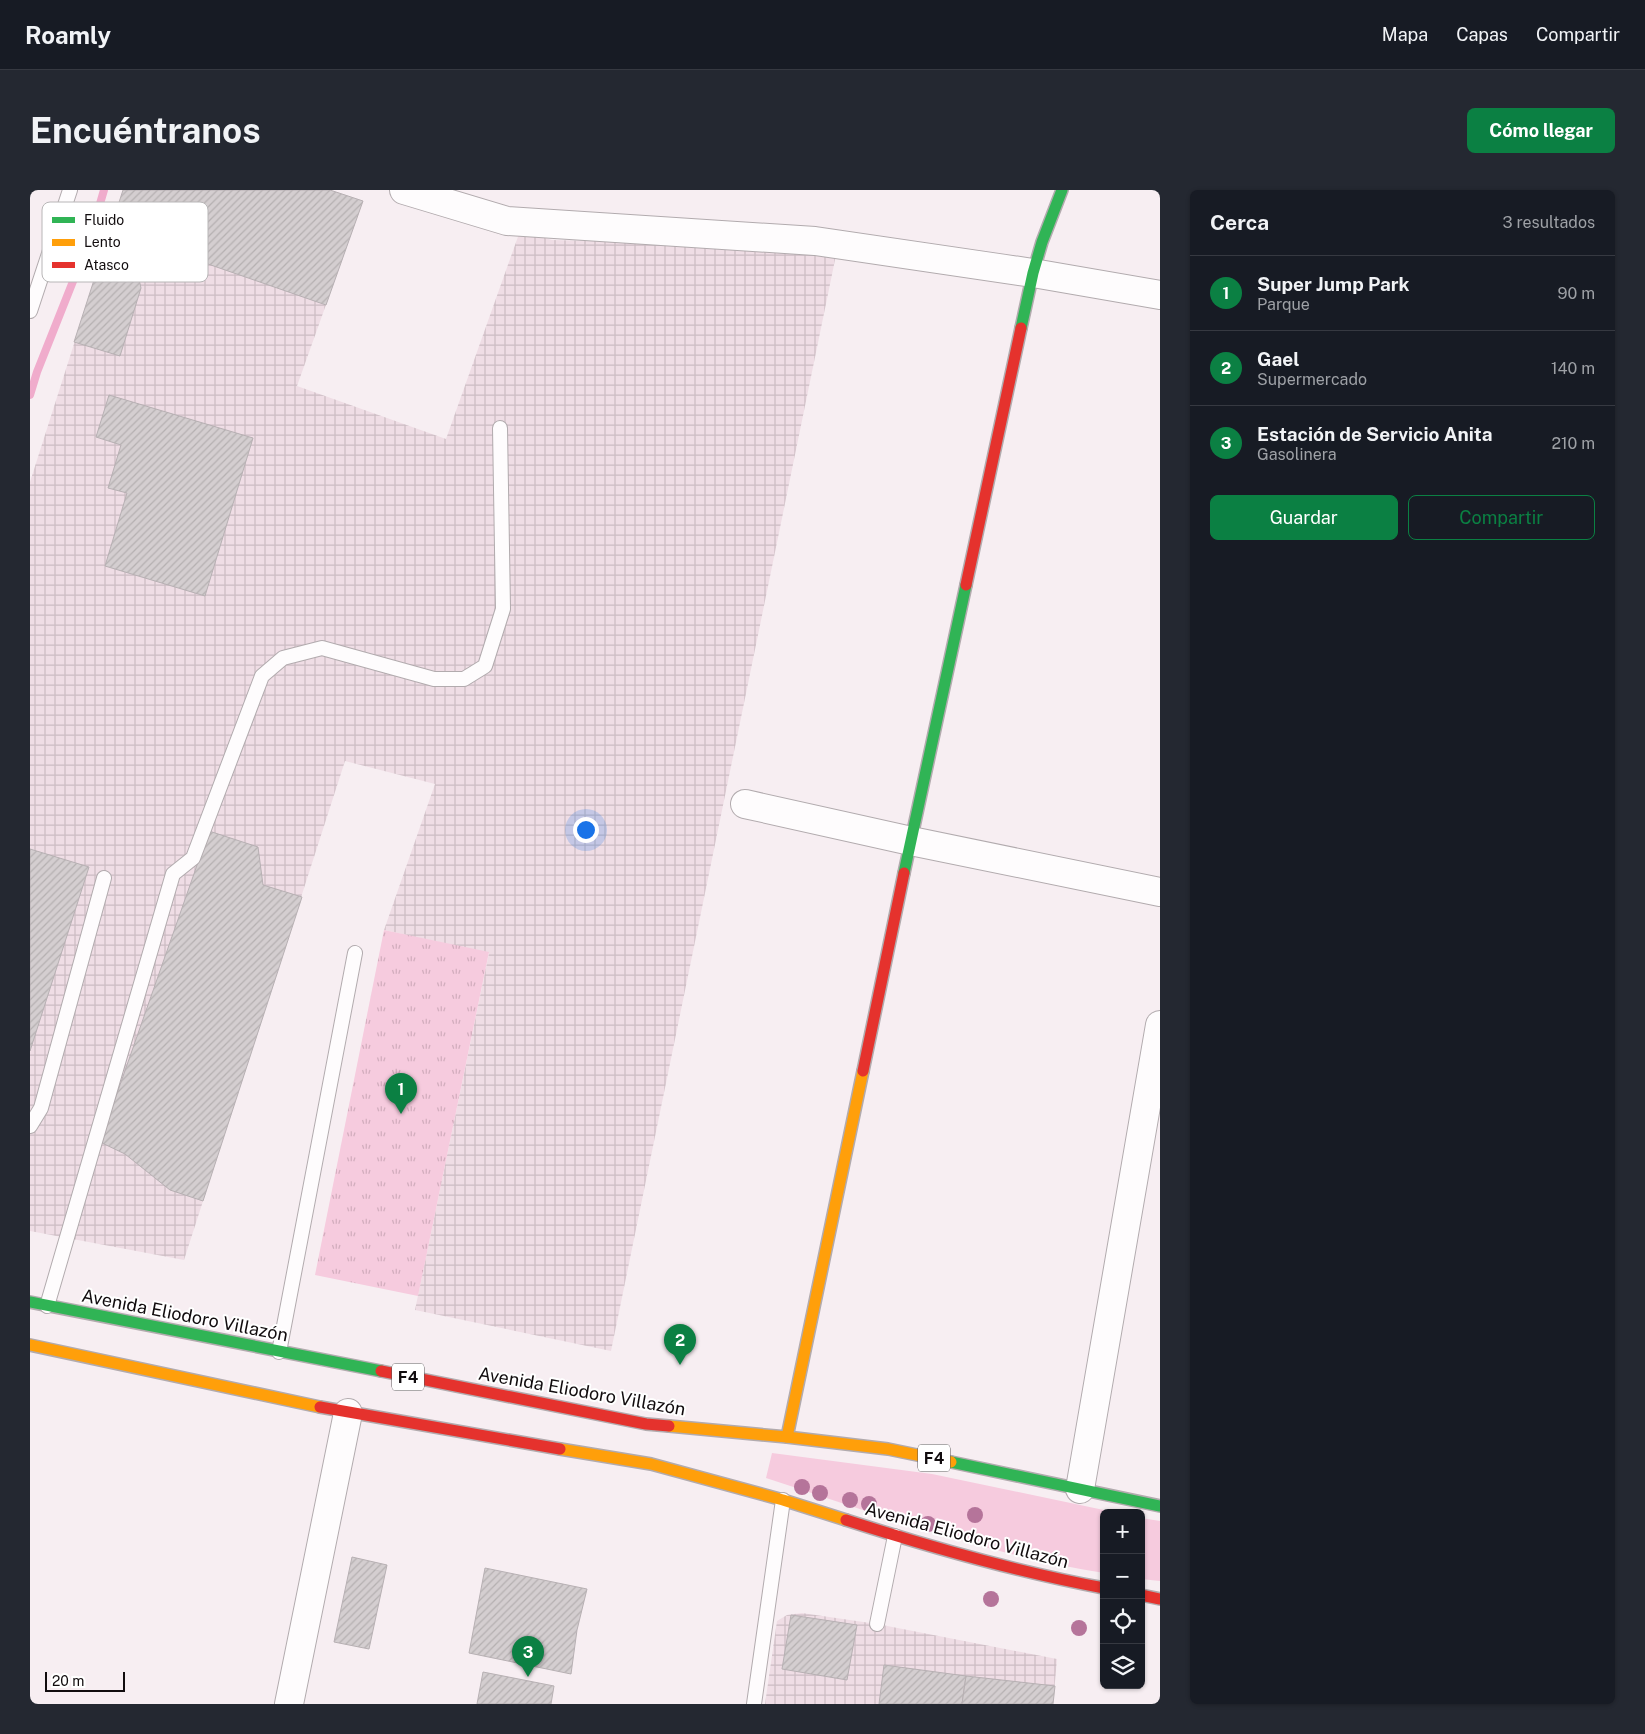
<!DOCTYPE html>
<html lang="es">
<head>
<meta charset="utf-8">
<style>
  :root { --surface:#171b24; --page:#242831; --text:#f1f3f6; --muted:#9ea1a6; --line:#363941; --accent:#0b8043 }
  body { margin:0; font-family:"Public Sans",sans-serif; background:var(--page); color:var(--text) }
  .controls { position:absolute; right:15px; bottom:15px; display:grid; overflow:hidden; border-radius:8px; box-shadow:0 1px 4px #0004 }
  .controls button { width:45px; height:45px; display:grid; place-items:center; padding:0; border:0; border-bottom:1px solid var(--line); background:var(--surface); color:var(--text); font:25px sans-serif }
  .scale { position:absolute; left:15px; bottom:12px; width:80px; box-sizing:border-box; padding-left:5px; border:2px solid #110c0e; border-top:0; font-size:14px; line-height:18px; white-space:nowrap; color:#110c0e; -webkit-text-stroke:4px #fff; paint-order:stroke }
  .you { position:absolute; left:555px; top:639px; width:18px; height:18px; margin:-12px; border:4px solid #fff; border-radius:50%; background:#1a73e8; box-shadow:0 0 0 8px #1a73e833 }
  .badge { display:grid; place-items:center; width:32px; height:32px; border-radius:50%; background:var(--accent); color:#fff; font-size:16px; font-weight:700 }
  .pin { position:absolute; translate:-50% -41px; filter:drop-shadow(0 1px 2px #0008) }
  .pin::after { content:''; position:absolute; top:26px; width:18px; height:15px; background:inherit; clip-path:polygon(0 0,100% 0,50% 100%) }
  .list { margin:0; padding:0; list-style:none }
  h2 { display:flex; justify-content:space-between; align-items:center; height:65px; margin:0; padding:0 20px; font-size:21px }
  h2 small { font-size:16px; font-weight:400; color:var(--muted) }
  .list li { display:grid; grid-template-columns:32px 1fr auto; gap:15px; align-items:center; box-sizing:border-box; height:75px; padding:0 20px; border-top:1px solid var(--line) }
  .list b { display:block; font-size:19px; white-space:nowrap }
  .list p { margin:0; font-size:16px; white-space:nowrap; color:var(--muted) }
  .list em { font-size:16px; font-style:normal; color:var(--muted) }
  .actions { display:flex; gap:10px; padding:15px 20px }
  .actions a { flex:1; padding:11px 0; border:1px solid var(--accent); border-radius:8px; text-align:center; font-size:18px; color:var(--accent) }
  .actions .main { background:var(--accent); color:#fff }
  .icon { flex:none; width:28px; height:28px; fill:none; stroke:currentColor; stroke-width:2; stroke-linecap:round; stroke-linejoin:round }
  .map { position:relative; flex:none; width:1130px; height:1514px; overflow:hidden; border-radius:8px }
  header { display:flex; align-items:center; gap:30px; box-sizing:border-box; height:70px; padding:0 25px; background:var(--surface); border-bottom:1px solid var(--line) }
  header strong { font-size:24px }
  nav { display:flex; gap:28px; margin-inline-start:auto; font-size:18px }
  .intro { display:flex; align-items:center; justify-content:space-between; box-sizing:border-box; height:120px; padding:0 30px }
  h1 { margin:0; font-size:35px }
  .button { padding:12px 22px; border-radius:8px; background:var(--accent); color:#fff; font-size:18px; font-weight:700 }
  main { display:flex; gap:30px; padding:0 30px }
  aside { flex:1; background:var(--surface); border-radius:8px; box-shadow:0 1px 4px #0004 }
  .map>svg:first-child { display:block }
  .industrial { fill:url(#industrial-grid) }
  .grass { fill:#f6cbde }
  .park { fill:url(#park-tufts) }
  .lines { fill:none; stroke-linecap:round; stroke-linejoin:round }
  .stream { stroke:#f0accc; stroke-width:8 }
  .building { fill:url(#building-hatch); stroke:#b7b0b3 }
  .lane-casing { stroke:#b2abae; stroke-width:16 }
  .street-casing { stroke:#b2abae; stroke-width:30 }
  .fast-casing { stroke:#b2abae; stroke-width:14 }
  .slow-casing { stroke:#b2abae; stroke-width:14 }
  .jam-casing { stroke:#b2abae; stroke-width:14 }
  .lane { stroke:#fefcfd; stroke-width:14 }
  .street { stroke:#fefcfd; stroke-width:28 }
  .fast { stroke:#30b455; stroke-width:11 }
  .slow { stroke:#ff9f0a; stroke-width:11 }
  .jam { stroke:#e5322d; stroke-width:11 }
  .tree { fill:#b5749a }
  .labels { text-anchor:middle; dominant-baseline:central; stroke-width:4; stroke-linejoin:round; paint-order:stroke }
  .shield { fill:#fff; stroke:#585556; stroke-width:1 }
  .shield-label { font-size:16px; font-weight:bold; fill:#110c0e }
  .street-label { font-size:18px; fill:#110c0e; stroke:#fff }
  .key { fill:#fff; stroke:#b8b6b7; stroke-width:1 }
  .key-label { font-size:14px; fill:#110c0e }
</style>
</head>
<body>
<header>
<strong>Roamly</strong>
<nav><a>Mapa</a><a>Capas</a><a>Compartir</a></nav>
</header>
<div class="intro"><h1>Encuéntranos</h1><a class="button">Cómo llegar</a></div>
<main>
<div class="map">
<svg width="1130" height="1514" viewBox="0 0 1130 1514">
  <defs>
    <pattern id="industrial-grid" width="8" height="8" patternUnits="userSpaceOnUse" patternTransform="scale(1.25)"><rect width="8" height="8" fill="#efdde5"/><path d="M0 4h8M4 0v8" fill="none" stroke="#ccbcc3"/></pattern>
    <pattern id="park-tufts" width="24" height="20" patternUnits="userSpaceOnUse" patternTransform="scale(1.25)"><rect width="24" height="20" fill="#f6cbde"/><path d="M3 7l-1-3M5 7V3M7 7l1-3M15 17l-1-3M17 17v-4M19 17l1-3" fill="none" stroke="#d2adbd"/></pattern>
    <pattern id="building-hatch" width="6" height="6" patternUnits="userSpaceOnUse" patternTransform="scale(1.25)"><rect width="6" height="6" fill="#d4ced0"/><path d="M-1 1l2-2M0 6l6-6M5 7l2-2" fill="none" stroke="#b5b0b1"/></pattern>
  </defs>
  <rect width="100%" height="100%" fill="#f7eef2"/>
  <g class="industrial">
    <path d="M93 0H300L333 11 267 196 416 249 490 41 522 50 617 52 806 65 581 1161 385 1120 459 763 354 740 405 594 315 571 154 1070 0 1041V292Z"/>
    <path d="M772 1423 847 1434 1027 1469 1023 1514H735L747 1431 757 1425Z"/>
  </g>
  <g class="grass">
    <path d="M742 1263 902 1284 1088 1323H1074V1383C958 1365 847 1324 736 1288Z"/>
    <path d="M1111 1328 1130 1331V1391L1111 1389Z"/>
  </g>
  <path class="park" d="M354 740 459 762 388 1106 285 1085Z"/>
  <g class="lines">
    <path class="stream" d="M0 205 7 182 59 51 74 0"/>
  </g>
  <g class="building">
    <path d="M93 0H300L333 11 296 115 106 49 103 63 111 98 90 166 44 152Z"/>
    <path d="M79 205 223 248 175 406 75 376 97 303 78 298 91 255 66 247Z"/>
    <path d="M179 641 228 657 233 695 272 707 173 1011 140 1000 95 964 70 952Z"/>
    <path d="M0 659 59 677 0 861Z"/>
    <path d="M322 1367 357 1375 339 1459 304 1452Z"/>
    <path d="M455 1378 557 1399 547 1440 541 1484 439 1463Z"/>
    <path d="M761 1425 827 1435 817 1490 752 1479Z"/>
    <path d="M854 1475 936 1486 932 1514H849Z"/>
    <path d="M453 1482 524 1496 521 1514H447Z"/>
    <path d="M936 1486 1025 1496 1023 1514H932Z"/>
  </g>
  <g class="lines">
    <g class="lane-casing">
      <g id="lane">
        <path d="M0 121 40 0"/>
        <path d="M0 936 11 918 74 688"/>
        <path d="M17 1116 143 684 163 668 232 486 253 468 292 458 404 489H434L455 476 473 419 470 238"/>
        <path d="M249 1162 325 763"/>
        <path d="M847 1434 865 1346"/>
        <path d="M724 1514 753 1310"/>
      </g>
    </g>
    <g class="street-casing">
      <g id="street">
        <path d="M374 0 477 31 785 51 1003 83 1130 105"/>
        <path d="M715 614 881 651 1130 702"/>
        <path d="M1050 1299 1130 835"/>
        <path d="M259 1514 318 1223"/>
      </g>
    </g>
    <g class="fast-casing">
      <g id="fast">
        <path d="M991 138 1003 83 1012 52 1032 0"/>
        <path d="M874 683 936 395"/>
        <path d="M0 1112 351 1181"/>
        <path d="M921 1272 1130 1316"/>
      </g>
    </g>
    <g class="slow-casing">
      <g id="slow">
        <path d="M0 1155 290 1217"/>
        <path d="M639 1236 757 1247 858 1259 921 1272"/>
        <path d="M757 1247 833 881"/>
        <path d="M530 1259 621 1274 753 1310 816 1330"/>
      </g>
    </g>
    <g class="jam-casing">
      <g id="jam">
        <path d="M936 395 991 138"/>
        <path d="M833 881 874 683"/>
        <path d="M351 1181 616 1234 639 1236"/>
        <path d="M290 1217 530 1259"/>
        <path d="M816 1330C900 1357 987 1382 1074 1398"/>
        <path d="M1111 1405 1130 1409"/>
      </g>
    </g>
    <use href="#lane" class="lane"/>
    <use href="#street" class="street"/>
    <use href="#fast" class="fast"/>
    <use href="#slow" class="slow"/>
    <use href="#jam" class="jam"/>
  </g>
  <g class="tree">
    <circle cx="772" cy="1297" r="8"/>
    <circle cx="790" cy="1303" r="8"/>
    <circle cx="820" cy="1310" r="8"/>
    <circle cx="839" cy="1314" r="8"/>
    <circle cx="945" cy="1325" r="8"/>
    <circle cx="898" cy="1334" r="8"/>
    <circle cx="961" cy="1409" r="8"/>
    <circle cx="1049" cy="1438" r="8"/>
  </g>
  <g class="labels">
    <g class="shield">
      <rect x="362" y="1173.5" width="32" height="27" rx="4"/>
      <rect x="888" y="1254.5" width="32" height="27" rx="4"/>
    </g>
    <g class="shield-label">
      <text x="378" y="1187">F4</text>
      <text x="904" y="1268">F4</text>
    </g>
    <g class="street-label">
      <text transform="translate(155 1125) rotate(11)">Avenida Eliodoro Villazón</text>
      <text transform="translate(552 1201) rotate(10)">Avenida Eliodoro Villazón</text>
      <text transform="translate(937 1345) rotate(15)">Avenida Eliodoro Villazón</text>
    </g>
  </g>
  <rect x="12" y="12" width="166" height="80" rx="8" class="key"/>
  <rect x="22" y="27" width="23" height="6" fill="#30b455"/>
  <rect x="22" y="49" width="23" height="7" fill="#ff9f0a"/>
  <rect x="22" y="72" width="23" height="6" fill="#e5322d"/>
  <g class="key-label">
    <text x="54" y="35">Fluido</text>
    <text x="54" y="57">Lento</text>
    <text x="54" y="80">Atasco</text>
  </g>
</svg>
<div class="controls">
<button>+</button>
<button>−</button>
<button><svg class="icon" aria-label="locate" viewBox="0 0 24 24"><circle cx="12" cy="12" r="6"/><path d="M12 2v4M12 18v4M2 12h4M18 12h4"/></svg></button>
<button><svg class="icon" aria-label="layers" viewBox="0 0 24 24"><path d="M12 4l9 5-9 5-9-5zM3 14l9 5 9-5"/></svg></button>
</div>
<div class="scale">20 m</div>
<div class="you"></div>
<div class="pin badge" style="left:371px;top:924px">1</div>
<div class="pin badge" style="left:650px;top:1175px">2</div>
<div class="pin badge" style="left:498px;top:1487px">3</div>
</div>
<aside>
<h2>Cerca<small>3 resultados</small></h2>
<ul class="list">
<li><span class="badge">1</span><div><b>Super Jump Park</b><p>Parque</p></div><em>90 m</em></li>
<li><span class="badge">2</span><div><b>Gael</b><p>Supermercado</p></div><em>140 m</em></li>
<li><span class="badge">3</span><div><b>Estación de Servicio Anita</b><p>Gasolinera</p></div><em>210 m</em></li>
</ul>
<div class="actions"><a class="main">Guardar</a><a>Compartir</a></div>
</aside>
</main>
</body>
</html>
